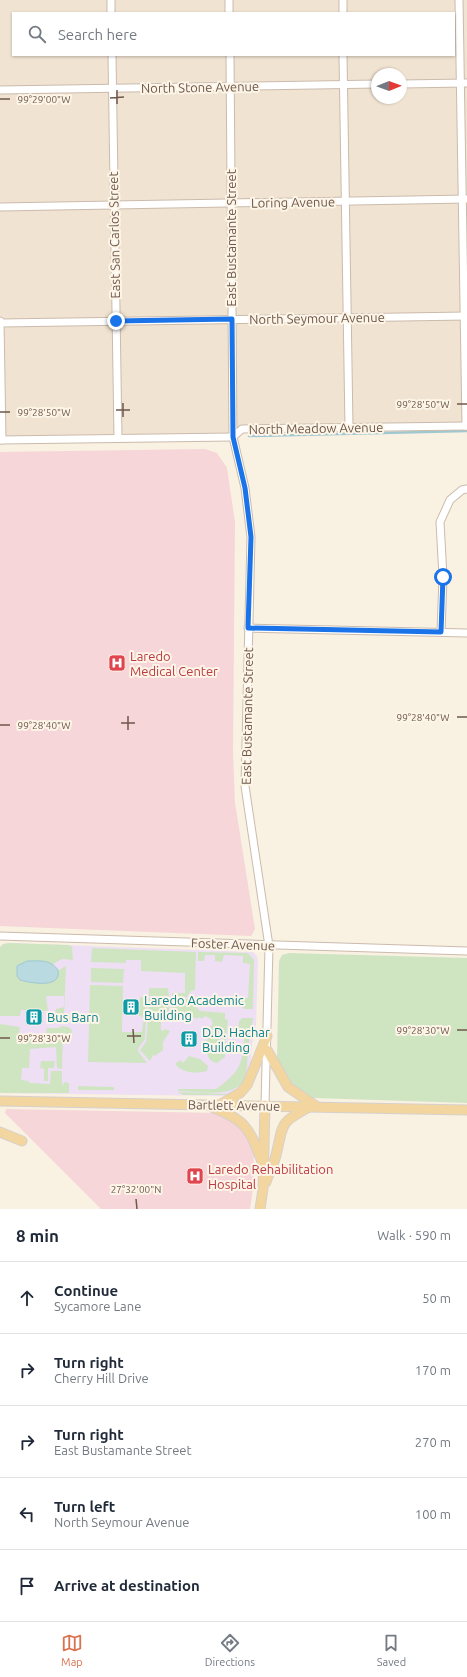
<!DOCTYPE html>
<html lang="en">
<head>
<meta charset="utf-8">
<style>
  :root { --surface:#fff; --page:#f2f2f3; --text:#1f2937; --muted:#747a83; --line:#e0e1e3; --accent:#d97351 }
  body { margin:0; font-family:Ubuntu,sans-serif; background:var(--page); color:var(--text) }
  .compass { position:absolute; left:371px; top:68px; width:36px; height:36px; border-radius:50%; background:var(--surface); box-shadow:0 1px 3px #0004; rotate:89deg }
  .stop { position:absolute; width:12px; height:12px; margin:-9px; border:3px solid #1a73e8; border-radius:50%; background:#fff }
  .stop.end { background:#1a73e8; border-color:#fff; box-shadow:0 1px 4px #0008 }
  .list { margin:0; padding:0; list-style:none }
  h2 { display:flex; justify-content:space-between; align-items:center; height:52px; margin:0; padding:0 16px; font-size:17px }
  h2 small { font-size:13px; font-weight:400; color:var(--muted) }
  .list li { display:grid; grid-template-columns:26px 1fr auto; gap:12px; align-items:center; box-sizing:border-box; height:72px; padding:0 16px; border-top:1px solid var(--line) }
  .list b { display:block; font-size:15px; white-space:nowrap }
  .list p { margin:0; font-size:13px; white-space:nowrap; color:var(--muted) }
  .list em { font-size:13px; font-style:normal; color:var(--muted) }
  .icon { flex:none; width:22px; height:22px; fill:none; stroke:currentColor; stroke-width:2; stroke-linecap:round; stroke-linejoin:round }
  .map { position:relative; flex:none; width:467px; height:1209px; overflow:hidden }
  .search { position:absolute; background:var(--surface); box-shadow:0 1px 3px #0004; left:12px; right:12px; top:12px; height:44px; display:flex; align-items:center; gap:10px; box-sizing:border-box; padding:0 14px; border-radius:0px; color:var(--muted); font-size:15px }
  .sheet { height:412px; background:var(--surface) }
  nav { display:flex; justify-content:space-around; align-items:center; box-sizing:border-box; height:56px; border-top:1px solid var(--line); background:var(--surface); font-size:11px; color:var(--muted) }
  nav a { display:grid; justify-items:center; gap:2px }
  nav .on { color:var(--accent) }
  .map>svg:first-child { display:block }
  .residential { fill:#f0e3d1; fill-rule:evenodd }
  .education { fill:#eedff5 }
  .medical { fill:#f6d6d9 }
  .green { fill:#cfe5c2 }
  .water { fill:#b9dae1; stroke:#a0c8d1 }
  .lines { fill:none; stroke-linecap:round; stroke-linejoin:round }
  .stream { stroke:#a0c8d1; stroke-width:2.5 }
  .minor-casing { stroke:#cbbbad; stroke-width:9 }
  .major-casing { stroke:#d6d0cd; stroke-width:11 }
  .minor { stroke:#fff; stroke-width:7 }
  .major { stroke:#f3d69f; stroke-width:9 }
  .route { stroke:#1a73e8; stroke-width:5 }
  .ticks { fill:none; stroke:#6e584b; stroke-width:1.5 }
  .labels { text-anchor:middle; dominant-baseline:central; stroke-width:4; stroke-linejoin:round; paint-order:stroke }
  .street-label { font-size:13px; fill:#6e584b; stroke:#fdf5e7 }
  .health-label { font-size:13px; fill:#be3a42; stroke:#fdf5e7; text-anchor:start }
  .culture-label { font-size:13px; fill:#0d838f; stroke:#fdf5e7; text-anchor:start }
  .ticks-label { font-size:10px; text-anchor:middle; fill:#6e584b; stroke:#fdf5e7; stroke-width:4; stroke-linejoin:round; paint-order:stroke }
</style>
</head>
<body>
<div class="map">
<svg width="467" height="1209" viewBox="0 0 467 1209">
  <rect width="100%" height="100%" fill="#f9f1e2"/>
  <path class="residential" d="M0 0H467V426L242 429 233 437 0 440ZM13 13H454V55H13ZM377 74H401V98H377Z"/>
  <path class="education" d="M9 943 253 952 257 956 258 961 256 1026 252 1044 250 1073 238 1092 223 1096 0 1093V947L3 944Z"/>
  <g class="medical">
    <path d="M205 449 217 453 227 468 235 522 233 752 235 803 255 929 251 936 0 926V452Z"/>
    <path d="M6 1109 218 1113 245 1129 254 1153 253 1188 250 1209H101L5 1113Z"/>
  </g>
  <g class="green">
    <path d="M9 943 69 945 72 947 73 960 62 959 51 965 56 972 66 966 64 1016 71 1017 72 1019 55 1016 56 1009 64 1007V996H46L48 1011 21 1010 20 1016H0V947L3 944Z"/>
    <path d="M92 948 196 952 195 990 191 991 187 997 172 996V993H185V973L141 971V960H126V963L91 962Z"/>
    <path d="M198 952 248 953 254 960 253 1009H244L241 1005 242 998H248L250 964 243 963V956L224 955 222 962 215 961V955H205L204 961H198Z"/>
    <path d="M289 953 467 958V1103L314 1098 295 1091 277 1060 279 961 282 955Z"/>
    <path d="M91 968 124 969 123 983 91 982Z"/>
    <path d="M90 985 123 986 122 1032H142L143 1022 146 1020 145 1039 139 1047 138 1051 147 1063 88 1062Z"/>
    <path d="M149 988H168L169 996H149Z"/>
    <path d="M140 997 147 998 146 1018 139 1016Z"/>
    <path d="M149 998H169V1012H162L161 1019 148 1018Z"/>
    <path d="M172 998 194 999V1005L200 1011 225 1013V1019L228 1020 226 1040 221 1039 226 1035 222 1030 217 1034 210 1027 213 1024 211 1019 205 1016 202 1019 199 1017 196 1019 194 1017 188 1022 181 1021 178 1015 182 1013 181 1012H171Z"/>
    <path d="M242 1018H253C252 1029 249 1038 248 1049 247 1058 248 1068 245 1077 237 1100 198 1091 178 1091V1089H216C244 1069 242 1062 245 1030L238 1029 239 1021Z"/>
    <path d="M148 1020 161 1021V1030L163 1031 165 1029 170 1031 163 1042V1050L155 1056 153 1055 150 1061 140 1050 146 1042Z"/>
    <path d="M0 1024 20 1027 19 1034 63 1035 62 1069 57 1068 56 1047 30 1049 29 1068H22L21 1080 29 1081V1083L50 1084 51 1071H62V1085H63L64 1082 69 1083V1093H0Z"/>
    <path d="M62 1026 68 1027 72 1030 70 1042H65V1033H46L47 1028H59Z"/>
    <path d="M213 1032 221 1041H226L225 1057 217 1063C206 1062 206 1048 206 1041Z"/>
    <path d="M189 1056 200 1059 208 1066 207 1071C195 1074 182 1073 175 1064L180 1060 183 1063Z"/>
    <path d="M41 1061H55L54 1068H48V1081H44V1069L40 1068Z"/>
    <path d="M78 1086 114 1087V1090H78Z"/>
    <path d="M242 1088 228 1095H183L178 1092 228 1094Z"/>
  </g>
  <path class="water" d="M27 961C40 961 50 959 58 970 62 989 31 983 20 980L17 976V966Z"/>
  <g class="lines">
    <path class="stream" d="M249 436 467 431"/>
    <g class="minor-casing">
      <g id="minor">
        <path d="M111 0V13"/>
        <path d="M229 0V13"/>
        <path d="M343 0V13"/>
        <path d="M459 0 466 426"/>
        <path d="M112 55 118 438"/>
        <path d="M230 55 233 437 245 488 251 537 245 786 269 946 265 1105"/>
        <path d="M343 55 349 427"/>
        <path d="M401 84 467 83"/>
        <path d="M0 90 377 84"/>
        <path d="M0 207 467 199"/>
        <path d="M0 321 2 440"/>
        <path d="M0 323 467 316"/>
        <path d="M233 437 242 429 467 426"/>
        <path d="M0 440 233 437"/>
        <path d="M248 628 467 633"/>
        <path d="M441 632 443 577 440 522 450 500 462 490 467 489"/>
        <path d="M0 936 467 951"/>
      </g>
    </g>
    <g class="major-casing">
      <g id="major">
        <path d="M267 1050 288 1087 316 1106"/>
        <path d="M0 1101 467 1110"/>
        <path d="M221 1104 240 1093 247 1085 267 1036"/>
        <path d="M212 1107C248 1121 249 1129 263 1164"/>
        <path d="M0 1132 22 1141"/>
        <path d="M266 1182C269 1173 274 1164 276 1155 284 1123 278 1124 309 1107"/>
        <path d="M260 1209 263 1189 265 1105"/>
      </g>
    </g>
    <use href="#minor" class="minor"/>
    <use href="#major" class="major"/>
  </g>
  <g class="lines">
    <path class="route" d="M116 321 232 319 233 437 245 488 251 537 248 628 441 632 443 577"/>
  </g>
  <path class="ticks" d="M117 90V104M110 98 124 97M0 99H10M123 403V417M457 404H467M116 410H130M0 412H10M128 716V730M457 717H467M121 723H135M0 725H10M133 1029 134 1043M457 1030H467M127 1036H141M0 1038H10M136 1199 137 1209"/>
  <defs>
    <g id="hospital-square" transform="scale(0.9)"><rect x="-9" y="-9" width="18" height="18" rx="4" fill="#e0444e" stroke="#fdf5e7"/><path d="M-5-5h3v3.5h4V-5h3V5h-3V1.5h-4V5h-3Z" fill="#fff"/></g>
    <g id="building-square" transform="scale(0.9)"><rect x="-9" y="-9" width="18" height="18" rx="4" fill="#0f9aa8" stroke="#fdf5e7"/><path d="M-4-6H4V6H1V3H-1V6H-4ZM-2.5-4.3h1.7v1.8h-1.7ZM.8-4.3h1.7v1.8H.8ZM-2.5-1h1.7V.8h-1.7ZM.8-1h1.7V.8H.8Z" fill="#fff"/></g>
  </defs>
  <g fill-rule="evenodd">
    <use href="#hospital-square" x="117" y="663"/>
    <use href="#building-square" x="131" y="1007"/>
    <use href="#building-square" x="34" y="1017"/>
    <use href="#building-square" x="189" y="1039"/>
    <use href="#hospital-square" x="195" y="1176"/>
  </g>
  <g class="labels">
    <g class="street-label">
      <text transform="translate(200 87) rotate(-1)">North Stone Avenue</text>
      <text transform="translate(293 202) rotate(-1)">Loring Avenue</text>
      <text transform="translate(114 235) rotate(-91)">East San Carlos Street</text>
      <text transform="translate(231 238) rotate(-90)">East Bustamante Street</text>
      <text transform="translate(317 318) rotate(-1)">North Seymour Avenue</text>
      <text transform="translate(316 428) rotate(-1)">North Meadow Avenue</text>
      <text transform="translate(247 716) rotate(-89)">East Bustamante Street</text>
      <text transform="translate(233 944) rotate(2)">Foster Avenue</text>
      <text transform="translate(234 1105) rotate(1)">Bartlett Avenue</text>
    </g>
    <g class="health-label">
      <text x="130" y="656">Laredo<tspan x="130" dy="15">Medical Center</tspan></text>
      <text x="208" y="1169">Laredo Rehabilitation<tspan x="208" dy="15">Hospital</tspan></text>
    </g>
    <g class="culture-label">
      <text x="144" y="1000">Laredo Academic<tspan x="144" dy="15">Building</tspan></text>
      <text x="47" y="1017">Bus Barn</text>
      <text x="202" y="1032">D.D. Hachar<tspan x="202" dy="15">Building</tspan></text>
    </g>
  </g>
  <g class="ticks-label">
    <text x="44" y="103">99°29'00"W</text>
    <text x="423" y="408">99°28'50"W</text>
    <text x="44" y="416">99°28'50"W</text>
    <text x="423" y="721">99°28'40"W</text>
    <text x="44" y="729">99°28'40"W</text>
    <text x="423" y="1034">99°28'30"W</text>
    <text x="44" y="1042">99°28'30"W</text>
    <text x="136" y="1193">27°32'00"N</text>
  </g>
</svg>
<svg class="compass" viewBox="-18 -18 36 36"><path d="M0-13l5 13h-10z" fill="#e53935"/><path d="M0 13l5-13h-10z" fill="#747a83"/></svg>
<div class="stop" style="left:443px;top:577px"></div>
<div class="stop end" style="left:116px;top:321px"></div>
<div class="search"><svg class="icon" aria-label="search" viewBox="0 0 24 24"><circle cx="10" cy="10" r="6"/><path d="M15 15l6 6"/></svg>Search here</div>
</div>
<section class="sheet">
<h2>8 min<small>Walk · 590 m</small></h2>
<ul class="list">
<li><svg class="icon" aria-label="ahead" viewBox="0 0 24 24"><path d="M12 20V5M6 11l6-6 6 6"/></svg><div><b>Continue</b><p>Sycamore Lane</p></div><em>50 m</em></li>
<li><svg class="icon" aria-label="right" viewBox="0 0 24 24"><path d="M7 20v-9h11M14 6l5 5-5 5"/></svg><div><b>Turn right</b><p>Cherry Hill Drive</p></div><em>170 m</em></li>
<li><svg class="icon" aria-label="right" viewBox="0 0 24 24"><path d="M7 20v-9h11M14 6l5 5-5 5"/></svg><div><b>Turn right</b><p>East Bustamante Street</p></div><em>270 m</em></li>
<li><svg class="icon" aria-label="left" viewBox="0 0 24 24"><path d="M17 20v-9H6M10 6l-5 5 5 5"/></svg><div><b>Turn left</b><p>North Seymour Avenue</p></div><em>100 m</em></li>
<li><svg class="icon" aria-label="arrive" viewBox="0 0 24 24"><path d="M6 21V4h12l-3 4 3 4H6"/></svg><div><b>Arrive at destination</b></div></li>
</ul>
</section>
<nav>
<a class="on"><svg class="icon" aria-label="map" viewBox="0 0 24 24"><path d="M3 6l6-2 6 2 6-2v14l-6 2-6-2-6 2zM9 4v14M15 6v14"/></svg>Map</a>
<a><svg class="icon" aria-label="directions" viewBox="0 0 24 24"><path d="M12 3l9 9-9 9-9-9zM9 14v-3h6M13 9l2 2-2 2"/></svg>Directions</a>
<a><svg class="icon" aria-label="saved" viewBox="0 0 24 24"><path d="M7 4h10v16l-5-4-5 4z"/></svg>Saved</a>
</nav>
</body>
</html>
